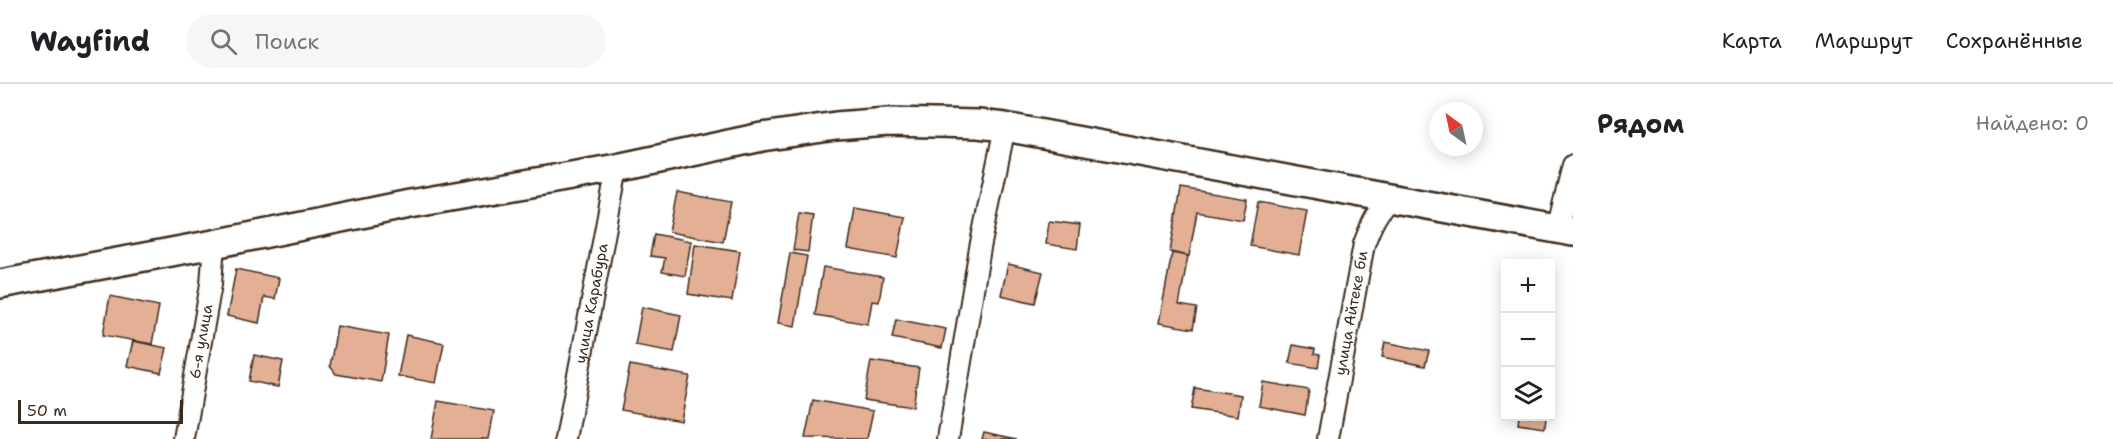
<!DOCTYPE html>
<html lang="ru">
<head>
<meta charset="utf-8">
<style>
  :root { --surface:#fff; --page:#f6f6f6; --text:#202124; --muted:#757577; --line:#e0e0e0 }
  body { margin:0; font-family:"Shantell Sans",sans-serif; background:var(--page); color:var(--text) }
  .controls { position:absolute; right:18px; bottom:18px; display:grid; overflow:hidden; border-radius:0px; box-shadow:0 3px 15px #0003 }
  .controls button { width:54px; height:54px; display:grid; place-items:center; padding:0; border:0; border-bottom:2px solid var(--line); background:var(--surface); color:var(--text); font:30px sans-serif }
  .compass { position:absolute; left:1429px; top:18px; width:54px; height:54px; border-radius:50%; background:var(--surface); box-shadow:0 3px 15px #0003; rotate:327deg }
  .scale { position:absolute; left:18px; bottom:15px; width:165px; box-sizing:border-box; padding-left:6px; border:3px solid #3b2a1e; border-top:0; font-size:16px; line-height:21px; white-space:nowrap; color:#3b2a1e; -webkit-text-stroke:4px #fff; paint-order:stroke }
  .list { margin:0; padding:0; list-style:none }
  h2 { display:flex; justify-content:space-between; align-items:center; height:78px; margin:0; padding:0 24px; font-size:26px }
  h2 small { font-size:20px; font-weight:400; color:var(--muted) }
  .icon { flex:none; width:33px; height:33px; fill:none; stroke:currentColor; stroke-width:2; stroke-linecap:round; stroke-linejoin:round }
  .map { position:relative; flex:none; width:1573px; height:355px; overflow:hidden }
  header { display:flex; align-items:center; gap:36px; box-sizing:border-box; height:84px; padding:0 30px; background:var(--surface); border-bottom:2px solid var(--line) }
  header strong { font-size:28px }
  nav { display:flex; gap:33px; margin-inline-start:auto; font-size:21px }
  .search { width:420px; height:54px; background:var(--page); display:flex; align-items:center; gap:15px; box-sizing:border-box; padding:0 21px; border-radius:33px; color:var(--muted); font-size:22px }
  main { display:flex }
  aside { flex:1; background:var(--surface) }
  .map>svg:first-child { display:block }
  .building { fill:#e3b095; stroke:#3b2a1e; stroke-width:1.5 }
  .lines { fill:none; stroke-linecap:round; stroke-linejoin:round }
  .street-casing { stroke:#3b2a1e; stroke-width:24 }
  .secondary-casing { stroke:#3b2a1e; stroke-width:32 }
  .street { stroke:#fff; stroke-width:20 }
  .secondary { stroke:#fff; stroke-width:27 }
  .labels { text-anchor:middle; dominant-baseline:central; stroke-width:6; stroke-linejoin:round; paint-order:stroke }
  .street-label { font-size:15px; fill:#3b2a1e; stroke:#fff }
</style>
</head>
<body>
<header>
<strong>Wayfind</strong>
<div class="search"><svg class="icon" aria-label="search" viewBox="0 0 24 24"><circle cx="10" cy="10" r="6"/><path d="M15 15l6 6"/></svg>Поиск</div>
<nav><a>Карта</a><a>Маршрут</a><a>Сохранённые</a></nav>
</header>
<main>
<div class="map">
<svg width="1573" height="355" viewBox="0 0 1573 355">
  <rect width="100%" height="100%" fill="#fff"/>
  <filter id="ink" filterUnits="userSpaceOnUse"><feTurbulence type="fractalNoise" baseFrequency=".0167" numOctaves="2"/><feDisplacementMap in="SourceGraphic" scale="12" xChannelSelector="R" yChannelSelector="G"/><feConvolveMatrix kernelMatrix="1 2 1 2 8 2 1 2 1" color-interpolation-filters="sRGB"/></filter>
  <g filter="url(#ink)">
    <g class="building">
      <path d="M1181 104 1247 115 1243 136 1197 128 1189 172 1170 168Z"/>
      <path d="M677 108 731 118 723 158 669 148Z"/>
      <path d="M1258 118 1307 127 1299 171 1250 162Z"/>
      <path d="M855 124 905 133 897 174 848 165Z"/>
      <path d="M799 129 813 131 808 168 793 166Z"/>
      <path d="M1049 137 1080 141 1077 165 1046 160Z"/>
      <path d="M654 150 691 157 685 192 662 188 665 174 650 172Z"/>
      <path d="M695 160 740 167 732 217 688 210Z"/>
      <path d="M790 169 807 172 795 242 778 239Z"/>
      <path d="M1172 169 1188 172 1179 221 1197 224 1193 245 1159 239Z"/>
      <path d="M1008 180 1043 188 1035 219 1001 211Z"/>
      <path d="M823 183 883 193 879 218 872 217 868 240 815 231Z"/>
      <path d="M236 185 279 194 275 215 264 213 259 239 227 232Z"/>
      <path d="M110 212 159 222 152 260 103 251Z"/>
      <path d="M642 223 681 231 674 268 635 261Z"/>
      <path d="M896 235 946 245 942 264 892 254Z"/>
      <path d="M337 242 389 251 381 298 336 290 330 282Z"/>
      <path d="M406 251 444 259 436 299 398 292Z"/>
      <path d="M133 257 167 264 161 289 127 282Z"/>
      <path d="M1385 258 1429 267 1425 282 1382 273Z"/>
      <path d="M1293 261 1315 265 1314 270 1320 271 1318 284 1289 279Z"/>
      <path d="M254 271 283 277 278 303 249 297Z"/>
      <path d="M871 277 919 284 913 323 864 316Z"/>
      <path d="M630 281 690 292 681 337 621 326Z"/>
      <path d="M1263 298 1309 306 1305 331 1259 322Z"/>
      <path d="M1195 304 1241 311 1238 332 1191 325Z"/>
      <path d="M813 316 873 327 867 355 805 354Z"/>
      <path d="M438 317 494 327 489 355H431Z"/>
      <path d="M1519 332H1546L1545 344 1518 340Z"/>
      <path d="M984 348 1017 355H982Z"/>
    </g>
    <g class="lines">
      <g class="street-casing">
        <g id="street">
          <path d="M1557 146 1573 81"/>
          <path id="s1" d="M184 355 211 200 214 160"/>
          <path id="s2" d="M566 355 617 84"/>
          <path d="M948 355 980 164 1005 43"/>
          <path id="s3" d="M1328 355 1364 160C1371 141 1377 127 1392 113"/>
        </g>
      </g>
      <g class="secondary-casing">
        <path id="secondary" d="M0 200 214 160 410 120 617 84 762 53 836 42 888 38 978 40 1005 43 1573 148"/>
      </g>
      <use href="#street" class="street"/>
      <use href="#secondary" class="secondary"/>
    </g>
  </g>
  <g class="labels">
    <g class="street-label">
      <text stroke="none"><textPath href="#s2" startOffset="138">улица Карабура</textPath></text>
      <text stroke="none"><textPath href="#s3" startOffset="128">улица Айтеке би</textPath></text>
      <text stroke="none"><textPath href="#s1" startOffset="99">6-я улица</textPath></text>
    </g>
  </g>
</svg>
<div class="controls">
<button>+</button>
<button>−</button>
<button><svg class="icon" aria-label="layers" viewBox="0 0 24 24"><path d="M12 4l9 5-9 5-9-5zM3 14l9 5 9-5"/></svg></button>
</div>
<svg class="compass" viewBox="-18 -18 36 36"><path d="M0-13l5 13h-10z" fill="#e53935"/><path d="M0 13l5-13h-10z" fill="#757577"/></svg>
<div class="scale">50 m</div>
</div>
<aside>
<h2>Рядом<small>Найдено: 0</small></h2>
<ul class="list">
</ul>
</aside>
</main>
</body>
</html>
